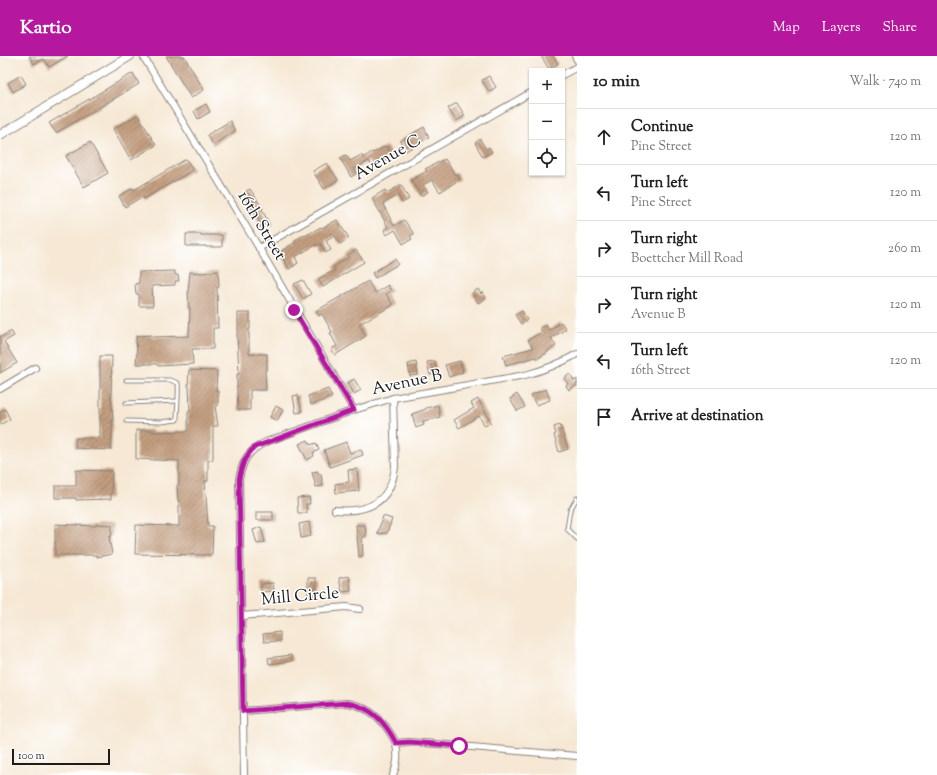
<!DOCTYPE html>
<html lang="en">
<head>
<meta charset="utf-8">
<style>
  :root { --surface:#fff; --page:#f2f2f2; --text:#222; --muted:#767676; --line:#e0e0e0; --accent:#b5179e }
  body { margin:0; font-family:"Sorts Mill Goudy",serif; background:var(--page); color:var(--text) }
  .controls { position:absolute; right:12px; top:12px; display:grid; overflow:hidden; border-radius:0px; box-shadow:0 1px 3px #0004 }
  .controls button { width:36px; height:36px; display:grid; place-items:center; padding:0; border:0; border-bottom:1px solid var(--line); background:var(--surface); color:var(--text); font:20px sans-serif }
  .scale { position:absolute; left:12px; bottom:10px; width:98px; box-sizing:border-box; padding-left:4px; border:2px solid #1c1c1c; border-top:0; font-size:11px; line-height:14px; white-space:nowrap; color:#1c1c1c; -webkit-text-stroke:3px #fff; paint-order:stroke }
  .stop { position:absolute; width:12px; height:12px; margin:-9px; border:3px solid #b5179e; border-radius:50%; background:#fff }
  .stop.end { background:#b5179e; border-color:#fff; box-shadow:0 1px 4px #0008 }
  .list { margin:0; padding:0; list-style:none }
  h2 { display:flex; justify-content:space-between; align-items:center; height:52px; margin:0; padding:0 16px; font-size:17px }
  h2 small { font-size:13px; font-weight:400; color:var(--muted) }
  .list li { display:grid; grid-template-columns:26px 1fr auto; gap:12px; align-items:center; box-sizing:border-box; height:56px; padding:0 16px; border-top:1px solid var(--line) }
  .list b { display:block; font-size:15px; white-space:nowrap }
  .list p { margin:0; font-size:13px; white-space:nowrap; color:var(--muted) }
  .list em { font-size:13px; font-style:normal; color:var(--muted) }
  .icon { flex:none; width:22px; height:22px; fill:none; stroke:currentColor; stroke-width:2; stroke-linecap:round; stroke-linejoin:round }
  .map { position:relative; flex:none; width:577px; height:719px; overflow:hidden }
  header { display:flex; align-items:center; gap:24px; box-sizing:border-box; height:56px; padding:0 20px; background:var(--accent); color:#fff }
  header strong { font-size:19px }
  nav { display:flex; gap:22px; margin-inline-start:auto; font-size:14px }
  main { display:flex }
  aside { flex:1; background:var(--surface) }
  .map>svg:first-child { display:block }
  .building { fill:url(#building-hatch) }
  .lines { fill:none; stroke-linecap:round; stroke-linejoin:round }
  .service-casing { stroke:#898278; stroke-width:5 }
  .minor-casing { stroke:#898278; stroke-width:8 }
  .tertiary-casing { stroke:#898278; stroke-width:10 }
  .service { stroke:#fff; stroke-width:3 }
  .minor { stroke:#fff; stroke-width:6 }
  .tertiary { stroke:#fff; stroke-width:8 }
  .route { stroke:#b5179e; stroke-width:5 }
  .labels { text-anchor:middle; dominant-baseline:central; stroke-width:3; stroke-linejoin:round; paint-order:stroke }
  .street-label { font-size:17px; fill:#1c1c1c; stroke:#fff }
</style>
</head>
<body>
<header>
<strong>Kartio</strong>
<nav><a>Map</a><a>Layers</a><a>Share</a></nav>
</header>
<main>
<div class="map">
<svg width="577" height="719" viewBox="0 0 577 719">
  <defs>
    <pattern id="building-hatch" width="6" height="6" patternUnits="userSpaceOnUse"><rect width="6" height="6" fill="#c39e80"/><path d="M-1 1l2-2M0 6l6-6M5 7l2-2" fill="none" stroke="#9e8068"/></pattern>
  </defs>
  <rect width="100%" height="100%" fill="#fff"/>
  <filter id="ink" filterUnits="userSpaceOnUse"><feTurbulence type="fractalNoise" baseFrequency=".025" numOctaves="2"/><feDisplacementMap in="SourceGraphic" scale="8" xChannelSelector="R" yChannelSelector="G"/><feConvolveMatrix kernelMatrix="1 2 1 2 8 2 1 2 1" color-interpolation-filters="sRGB"/></filter>
  <filter id="wash" filterUnits="userSpaceOnUse"><feTurbulence type="fractalNoise" baseFrequency=".012" numOctaves="4" result="noise"/><feDisplacementMap in="SourceGraphic" scale="16" xChannelSelector="R" yChannelSelector="G"/><feGaussianBlur stdDeviation="0.9" result="paint"/><feColorMatrix in="noise" values="0 0 0 0 0 0 0 0 0 0 0 0 0 0 0 0 0 1.4 0 .05"/><feComposite in="paint" operator="in"/></filter>
  <g filter="url(#wash)">
    <rect width="100%" height="100%" fill="#f6e8d4"/>
    <g id="blocks">
      <g class="building">
        <path d="M29 0H68L49 11 44 3 34 8Z"/>
        <path d="M166 0H184L204 34 191 42Z"/>
        <path d="M541 0H553L558 8 549 13Z"/>
        <path d="M133 17 139 28 56 77 49 67Z"/>
        <path d="M21 19 26 28 13 36 8 27Z"/>
        <path d="M489 20 496 31 489 36 482 24Z"/>
        <path d="M457 47 465 60 456 65 448 52Z"/>
        <path d="M206 48 210 56 198 63 194 55Z"/>
        <path d="M138 59 156 89 131 104 113 73Z"/>
        <path d="M230 65 235 75 213 89 207 79Z"/>
        <path d="M424 71 429 81 406 95 400 85Z"/>
        <path d="M480 83 486 93 489 91 492 96 483 101 475 87Z"/>
        <path d="M90 86 108 117 84 131 66 100Z"/>
        <path d="M386 90 392 100 384 105 383 103 372 110 369 105 354 113 357 117 351 121 340 102 346 99 350 105 361 99 363 102 372 96 373 97Z"/>
        <path d="M186 103 193 114 144 143 143 140 125 151 119 140 133 132 134 134Z"/>
        <path d="M445 103 455 119 457 117 460 123 440 136 432 124 423 129 428 136 421 140 411 124 427 115 425 113Z"/>
        <path d="M327 107 338 124 324 133 313 115Z"/>
        <path d="M401 129 409 143 402 147 398 139 383 148 394 170 404 164 414 178 410 180 412 183 403 188 395 174 387 179 384 174 388 171 372 142 385 134 387 137Z"/>
        <path d="M250 133 263 153 262 154 270 169 263 174 258 166 259 165 243 137Z"/>
        <path d="M337 164 349 182 340 188 335 180 326 185 331 194 325 197 321 188 317 190V188L295 201 298 207 289 213 279 196 296 186 295 184 304 179 305 180 321 171 322 172Z"/>
        <path d="M186 178H201V179H222V191H206V190H186Z"/>
        <path d="M356 194 364 206 323 231 318 223 335 214 333 211 349 201 348 199Z"/>
        <path d="M395 203 398 208 375 222 372 217Z"/>
        <path d="M175 215V219H178L179 225H175V229L152 230 153 250H139V238H136L135 228 139 227V216Z"/>
        <path d="M218 215 219 231H217L218 272H213V293H192L193 308 158 310 157 308H136L137 296 136 280 152 279V281L189 280 190 252H189L188 236 190 216 202 217Z"/>
        <path d="M303 224 311 238 303 243 294 228Z"/>
        <path d="M368 225 375 237 388 229 391 235 386 238 393 249 359 268 366 280 335 299 331 293 337 290 330 277 332 276 322 258 319 260 316 255Z"/>
        <path d="M478 233 481 238 483 236 486 242 478 247 472 237Z"/>
        <path d="M522 255 527 264 521 268 515 259Z"/>
        <path d="M238 257H250V273H249V298H267V314H265L266 334H250V354H238L237 334V318H239L237 277H238Z"/>
        <path d="M561 266 566 273 551 282 556 290 548 295V296L537 303 536 301 506 309 503 300 533 292 528 284 542 276 540 272 546 269 549 274Z"/>
        <path d="M11 275 14 280 4 286 17 307 0 317V279L1 281Z"/>
        <path d="M100 300H112L111 341 113 362 111 394 75 392 76 382H100Z"/>
        <path d="M435 305 437 318 430 319 427 306Z"/>
        <path d="M460 305 463 316 449 321 445 309Z"/>
        <path d="M416 306 418 319 410 320 408 308Z"/>
        <path d="M189 314 217 315 216 335H218V350H215L218 370H213V404H208V425H205L208 470H213L212 499 135 498 136 469 179 470V445H178L177 429H179V405L136 403V374H152V376L188 375V355H190L189 330H188Z"/>
        <path d="M570 318 574 325 577 323V329L569 334 566 330 568 328 564 322Z"/>
        <path d="M354 323 361 334 354 338 348 327Z"/>
        <path d="M328 333 332 341 311 349 308 340Z"/>
        <path d="M546 333 550 344 536 349 531 339Z"/>
        <path d="M517 338 525 351 517 355 510 343Z"/>
        <path d="M298 339 302 356 296 357 293 340Z"/>
        <path d="M478 343 491 366 485 370 479 360 459 372 454 364 474 352 471 347Z"/>
        <path d="M438 349 440 361 423 365 424 369 416 372 412 358 426 353V352Z"/>
        <path d="M276 350 283 354 277 365 270 361Z"/>
        <path d="M5 353 10 363 0 369V356Z"/>
        <path d="M560 369 568 393 559 396 554 379 556 378 554 371Z"/>
        <path d="M308 384 310 389 316 387 319 394 313 397 314 400 307 404 299 388Z"/>
        <path d="M346 386 350 397 361 393 363 399 330 411 324 394Z"/>
        <path d="M357 413 359 435 336 437 335 428 349 426 348 414Z"/>
        <path d="M76 414 112 415 111 443 76 444V442H55V430H76Z"/>
        <path d="M318 415V418H321L323 430 316 431 312 416Z"/>
        <path d="M309 441 310 448H306L307 457H298L297 442Z"/>
        <rect x="256" y="456" width="17" height="8"/>
        <path d="M383 460 392 463 387 477 377 478Z"/>
        <path d="M309 466 311 480 301 482 299 468Z"/>
        <path d="M55 468 96 470V468L112 469 111 481H109L112 498 97 501V499H55Z"/>
        <path d="M356 469H365L366 481H362L363 500 359 501Z"/>
        <path d="M261 471 265 486 257 488 253 474Z"/>
        <path d="M349 520 351 535 342 536 339 522Z"/>
        <rect x="308" y="522" width="8" height="16"/>
        <path d="M273 527 274 535 261 536V528Z"/>
        <path d="M280 576V585L264 586 263 578Z"/>
        <path d="M291 599 292 605 269 608 268 602Z"/>
      </g>
    </g>
  </g>
  <g filter="url(#ink)">
    <use href="#blocks" fill-opacity="0" stroke="#898278" stroke-width="1"/>
    <g class="lines">
      <g class="service-casing">
        <g id="service">
          <path d="M126 324H170L178 327C179 340 177 351 177 364L161 366 126 365"/>
          <path d="M126 347 177 345"/>
          <path d="M577 442 570 454 567 473 577 483"/>
        </g>
      </g>
      <g class="minor-casing">
        <g id="minor">
          <path d="M143 0 259 192 354 354"/>
          <path d="M575 0 577 4"/>
          <path d="M562 19 577 11"/>
          <path d="M259 192 532 36"/>
          <path d="M0 333 35 312"/>
          <path d="M335 454C368 457 391 446 395 411L393 342"/>
          <path d="M242 560 346 551 360 553"/>
          <path d="M243 655 347 647C372 651 385 666 396 687L409 686 437 688 577 700"/>
          <path d="M244 719 239 423C243 403 248 395 266 386L354 354 393 342 525 319C544 314 560 308 577 298"/>
          <path d="M393 719C398 708 398 699 396 687"/>
        </g>
      </g>
      <g class="tertiary-casing">
        <path id="tertiary" d="M0 79 130 0"/>
      </g>
      <use href="#service" class="service"/>
      <use href="#minor" class="minor"/>
      <use href="#tertiary" class="tertiary"/>
    </g>
  </g>
  <g class="lines" filter="url(#ink)">
    <path class="route" d="M294 254 354 354 255 391C244 401 242 409 239 423L243 655 347 647C372 651 385 666 396 687L409 686 459 690"/>
  </g>
  <g class="labels">
    <g class="street-label">
      <text transform="translate(388 102) rotate(-30)">Avenue C</text>
      <text transform="translate(261 170) rotate(59)">16th Street</text>
      <text transform="translate(407 327) rotate(-12)">Avenue B</text>
      <text transform="translate(300 541) rotate(-5)">Mill Circle</text>
    </g>
  </g>
</svg>
<div class="controls">
<button>+</button>
<button>−</button>
<button><svg class="icon" aria-label="locate" viewBox="0 0 24 24"><circle cx="12" cy="12" r="6"/><path d="M12 2v4M12 18v4M2 12h4M18 12h4"/></svg></button>
</div>
<div class="scale">100 m</div>
<div class="stop" style="left:459px;top:690px"></div>
<div class="stop end" style="left:294px;top:254px"></div>
</div>
<aside>
<h2>10 min<small>Walk · 740 m</small></h2>
<ul class="list">
<li><svg class="icon" aria-label="ahead" viewBox="0 0 24 24"><path d="M12 20V5M6 11l6-6 6 6"/></svg><div><b>Continue</b><p>Pine Street</p></div><em>120 m</em></li>
<li><svg class="icon" aria-label="left" viewBox="0 0 24 24"><path d="M17 20v-9H6M10 6l-5 5 5 5"/></svg><div><b>Turn left</b><p>Pine Street</p></div><em>120 m</em></li>
<li><svg class="icon" aria-label="right" viewBox="0 0 24 24"><path d="M7 20v-9h11M14 6l5 5-5 5"/></svg><div><b>Turn right</b><p>Boettcher Mill Road</p></div><em>260 m</em></li>
<li><svg class="icon" aria-label="right" viewBox="0 0 24 24"><path d="M7 20v-9h11M14 6l5 5-5 5"/></svg><div><b>Turn right</b><p>Avenue B</p></div><em>120 m</em></li>
<li><svg class="icon" aria-label="left" viewBox="0 0 24 24"><path d="M17 20v-9H6M10 6l-5 5 5 5"/></svg><div><b>Turn left</b><p>16th Street</p></div><em>120 m</em></li>
<li><svg class="icon" aria-label="arrive" viewBox="0 0 24 24"><path d="M6 21V4h12l-3 4 3 4H6"/></svg><div><b>Arrive at destination</b></div></li>
</ul>
</aside>
</main>
</body>
</html>
